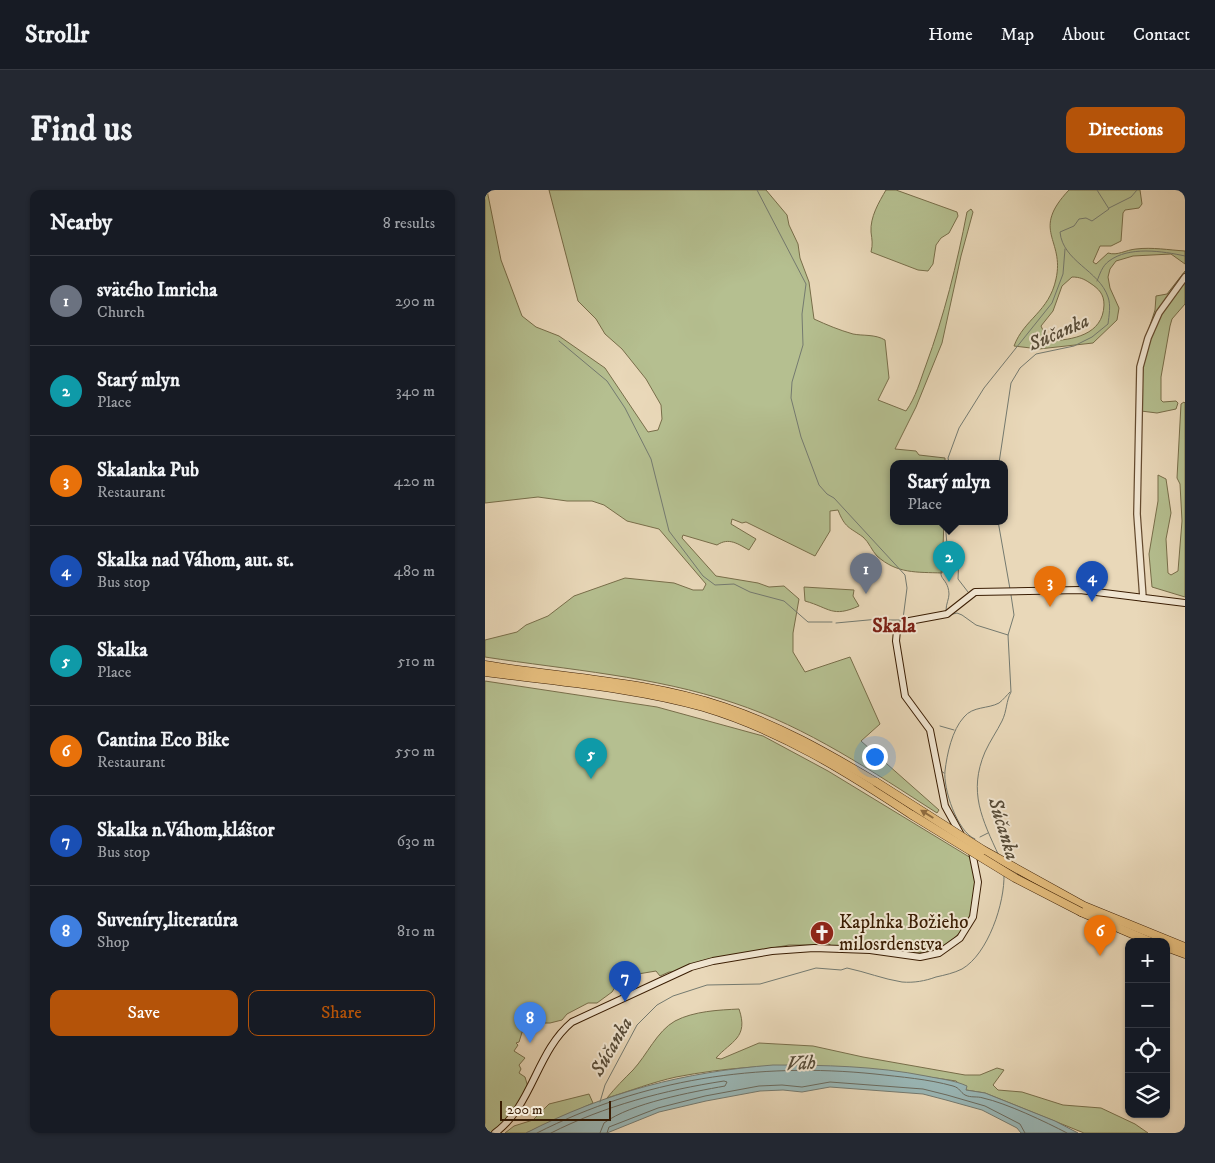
<!DOCTYPE html>
<html lang="en">
<head>
<meta charset="utf-8">
<style>
  :root { --surface:#171b24; --page:#242831; --text:#f1f3f6; --muted:#9ea1a6; --line:#363941; --accent:#b45309 }
  body { margin:0; font-family:"IM FELL DW Pica",serif; background:var(--page); color:var(--text) }
  .controls { position:absolute; right:15px; bottom:15px; display:grid; overflow:hidden; border-radius:10px; box-shadow:0 1px 4px #0004 }
  .controls button { width:45px; height:45px; display:grid; place-items:center; padding:0; border:0; border-bottom:1px solid var(--line); background:var(--surface); color:var(--text); font:25px sans-serif }
  .scale { position:absolute; left:15px; bottom:12px; width:111px; box-sizing:border-box; padding-left:5px; border:2px solid #3a1d03; border-top:0; font-size:14px; line-height:18px; white-space:nowrap; color:#3a1d03; -webkit-text-stroke:4px #f1e6d2; paint-order:stroke }
  .you { position:absolute; left:389px; top:566px; width:18px; height:18px; margin:-12px; border:4px solid #fff; border-radius:50%; background:#1a73e8; box-shadow:0 0 0 8px #1a73e833 }
  .badge { display:grid; place-items:center; width:32px; height:32px; border-radius:50%; background:var(--accent); color:#fff; font-size:16px; font-weight:700 }
  .pin { position:absolute; translate:-50% -41px; filter:drop-shadow(0 1px 2px #0008) }
  .pin::after { content:''; position:absolute; top:26px; width:18px; height:15px; background:inherit; clip-path:polygon(0 0,100% 0,50% 100%) }
  .popup { position:absolute; left:405px; top:270px; width:118px; height:65px; box-sizing:border-box; display:grid; place-content:center; border-radius:10px; background:var(--surface); filter:drop-shadow(0 1px 4px #0005); font-size:16px; white-space:nowrap; color:var(--muted) }
  .popup b { font-size:19px; color:var(--text) }
  .popup::after { content:''; position:absolute; left:50%; top:100%; margin-left:-10px; border:10px solid transparent; border-top-color:var(--surface) }
  .list { margin:0; padding:0; list-style:none }
  h2 { display:flex; justify-content:space-between; align-items:center; height:65px; margin:0; padding:0 20px; font-size:21px }
  h2 small { font-size:16px; font-weight:400; color:var(--muted) }
  .list li { display:grid; grid-template-columns:32px 1fr auto; gap:15px; align-items:center; box-sizing:border-box; height:90px; padding:0 20px; border-top:1px solid var(--line) }
  .list b { display:block; font-size:19px; white-space:nowrap }
  .list p { margin:0; font-size:16px; white-space:nowrap; color:var(--muted) }
  .list em { font-size:16px; font-style:normal; color:var(--muted) }
  .actions { display:flex; gap:10px; padding:15px 20px }
  .actions a { flex:1; padding:11px 0; border:1px solid var(--accent); border-radius:10px; text-align:center; font-size:18px; color:var(--accent) }
  .actions .main { background:var(--accent); color:#fff }
  .icon { flex:none; width:28px; height:28px; fill:none; stroke:currentColor; stroke-width:2; stroke-linecap:round; stroke-linejoin:round }
  .map { position:relative; flex:none; width:700px; height:943px; overflow:hidden; border-radius:10px }
  header { display:flex; align-items:center; gap:30px; box-sizing:border-box; height:70px; padding:0 25px; background:var(--surface); border-bottom:1px solid var(--line) }
  header strong { font-size:24px }
  nav { display:flex; gap:28px; margin-inline-start:auto; font-size:18px }
  .intro { display:flex; align-items:center; justify-content:space-between; box-sizing:border-box; height:120px; padding:0 30px }
  h1 { margin:0; font-size:35px }
  .button { padding:12px 22px; border-radius:10px; background:var(--accent); color:#fff; font-size:18px; font-weight:700 }
  main { display:flex; gap:30px; padding:0 30px }
  aside { flex:1; background:var(--surface); border-radius:10px; box-shadow:0 1px 4px #0004 }
  .map>svg:first-child { display:block }
  .green { fill:#b5bf90; stroke:#786e4a; fill-rule:evenodd }
  .water { fill:#9ab8b8; stroke:#747a70 }
  .lines { fill:none; stroke-linecap:round; stroke-linejoin:round }
  .shore { stroke:#6a6a5e; stroke-width:1 }
  .stream { stroke:#747a70; stroke-width:1 }
  .tertiary-casing { stroke:#664c30; stroke-width:8 }
  .secondary-casing { stroke:#3a1d03; stroke-width:8 }
  .motorway-casing { stroke:#3a1d03; stroke-width:9 }
  .tertiary { stroke:#f1e6d2; stroke-width:5.5 }
  .secondary { stroke:#f1e6d2; stroke-width:6 }
  .motorway { stroke:#e4bc7c; stroke-width:8 }
  .motorway-bridge-casing { stroke:#3a1d03; stroke-width:9; stroke-linecap:butt }
  .motorway-bridge { stroke:#e4bc7c; stroke-width:8 }
  .oneway { fill:#8f6c40 }
  .labels { text-anchor:middle; dominant-baseline:central; stroke-width:4; stroke-linejoin:round; paint-order:stroke }
  .poi-label { font-size:19px; fill:#3a1d03; stroke:#f1e6d2; text-anchor:start }
  .water-label { font-size:20px; font-style:italic; fill:#574c39; stroke:#f1e6d2 }
  .neighbourhood-label { font-size:20px; font-weight:bold; fill:#7a1f14; stroke:#f1e6d2 }
</style>
</head>
<body>
<header>
<strong>Strollr</strong>
<nav><a>Home</a><a>Map</a><a>About</a><a>Contact</a></nav>
</header>
<div class="intro"><h1>Find us</h1><a class="button">Directions</a></div>
<main>
<aside>
<h2>Nearby<small>8 results</small></h2>
<ul class="list">
<li><span class="badge" style="background:#6b7280">1</span><div><b>svätého Imricha</b><p>Church</p></div><em>290 m</em></li>
<li><span class="badge" style="background:#0f9aa8">2</span><div><b>Starý mlyn</b><p>Place</p></div><em>340 m</em></li>
<li><span class="badge" style="background:#e8710a">3</span><div><b>Skalanka Pub</b><p>Restaurant</p></div><em>420 m</em></li>
<li><span class="badge" style="background:#1a4fb4">4</span><div><b>Skalka nad Váhom, aut. st.</b><p>Bus stop</p></div><em>480 m</em></li>
<li><span class="badge" style="background:#0f9aa8">5</span><div><b>Skalka</b><p>Place</p></div><em>510 m</em></li>
<li><span class="badge" style="background:#e8710a">6</span><div><b>Cantina Eco Bike</b><p>Restaurant</p></div><em>550 m</em></li>
<li><span class="badge" style="background:#1a4fb4">7</span><div><b>Skalka n.Váhom,kláštor</b><p>Bus stop</p></div><em>630 m</em></li>
<li><span class="badge" style="background:#3f7fe0">8</span><div><b>Suveníry,literatúra</b><p>Shop</p></div><em>810 m</em></li>
</ul>
<div class="actions"><a class="main">Save</a><a>Share</a></div>
</aside>
<div class="map">
<svg width="700" height="943" viewBox="0 0 700 943">
  <rect width="100%" height="100%" fill="#e9d8b9"/>
  <filter id="stains"><feTurbulence type="fractalNoise" baseFrequency=".004" numOctaves="4"/><feColorMatrix values="0 0 0 0 .2 0 0 0 0 .09 0 0 0 0 .02 0 0 0 .5 -.17"/></filter>
  <radialGradient id="worn" r=".72"><stop offset=".6" stop-color="#630" stop-opacity="0"/><stop offset="1" stop-color="#630" stop-opacity=".3"/></radialGradient>
  <g class="green">
    <path d="M0 0H2L16 70 37 126 51 137 74 146 120 178 163 242 173 240 177 229 176 215 161 189 137 159 120 144 111 129 93 111 64 0H281L302 25 304 35 313 54 315 68 324 92 329 129C342 135 354 140 368 144 378 146 390 144 400 150L404 188 393 210 421 221C431 207 435 191 441 175 459 126 472 74 482 22L486 19 488 22 476 66 457 153 431 217 410 259 431 261 434 265 460 268V273H409V331H459L457 383C432 382 412 384 392 366 387 361 384 352 378 347 364 337 360 338 353 320L345 321V341L330 366 261 332 257 333 247 329 246 334 271 349 264 360C253 354 244 347 232 355L198 345 197 348 231 386 273 393 284 397 299 396 314 409 308 443V462L320 482 365 467 395 534 376 551 454 620 452 623C388 582 322 537 249 513 169 486 84 480 0 467V450L32 442 41 435 63 426 89 406 140 388 189 393 208 400H218L221 394 174 339 142 331 119 315 107 311H82L53 307 0 313Z"/>
    <path d="M401 0H411L472 22 473 26 464 43 456 48 451 55 448 74 443 81 433 80 386 62C388 54 387 50 386 42 385 27 394 12 401 0Z"/>
    <path d="M584 0H655L657 14 654 18 640 20 638 23 636 51 626 56H615L608 72 611 74 623 63C633 66 640 60 651 59 667 57 684 60 700 61V74L686 64 648 66 631 71 625 79 623 87 625 98 634 118 632 130 608 153 554 159 529 156C539 129 564 122 571 89 580 49 545 41 584 0ZM587 87C595 87 599 89 605 93 614 99 619 104 619 115 618 145 588 150 563 151L556 136 568 121 577 96Z"/>
    <path d="M700 81V114L687 129 685 136 676 187V210L678 212 691 211 693 213 691 219 672 223 656 221 659 154 670 120 671 106 682 104Z"/>
    <path d="M699 212 700 213V407L667 397 664 364 673 311V285L681 289 686 323 681 349 683 383 686 385 693 381 697 331 695 294 692 288 696 214Z"/>
    <path d="M319 397 369 400 368 406 374 416C347 428 345 418 320 411Z"/>
    <path d="M0 491 172 517 278 546 343 581 486 668C500 713 481 760 430 763L347 756 342 753V744H336L332 755H304L216 771 192 782H184L175 786 171 781 153 784 132 794 127 802 112 813H103L82 824 77 830 65 833H47L39 836 34 852 31 853 33 855 29 861 40 868 34 875 36 879 34 883 40 887 43 897C34 913 22 943 0 943Z"/>
    <path d="M254 819C264 848 246 851 231 868L236 869 274 853 328 856 378 867 480 885H495L512 878 519 880 508 895 513 900 537 902 578 915 616 918 650 934 663 943H599L500 903 481 900 471 891C372 876 290 868 191 887 168 892 145 901 122 908 130 898 139 889 148 880 162 865 172 841 190 831 209 821 234 820 254 819Z"/>
    <path d="M104 904 108 913 41 943H20L29 936 48 930 64 914Z"/>
  </g>
  <path class="water" d="M288 875C339 875 391 876 441 886 455 889 469 890 482 896L481 900 500 903 570 931 593 943H536L532 938 497 920 461 910 438 904 345 897 317 902 298 900 275 901 221 911 174 922 122 943H41C121 902 199 882 288 875Z"/>
  <g class="lines">
    <g class="shore">
      <path d="M52 943C158 889 273 872 390 884 416 887 443 889 468 896 475 898 475 902 480 905 486 908 492 906 498 908 521 913 561 932 582 943"/>
      <path d="M66 943C119 916 180 900 239 891L242 892 240 896C207 902 146 913 119 933L115 943"/>
      <path d="M122 943 124 937 173 918 220 906 274 896 297 895 317 897 345 892 438 899 462 905 500 916 535 934 540 943"/>
    </g>
    <g class="stream">
      <path d="M272 0 321 94 317 124 318 155 307 192 306 208 316 247 334 295 342 304 349 308 420 385 422 398 418 429"/>
      <path d="M624 18 646 7 652 0"/>
      <path d="M612 91C615 84 617 76 624 71 644 56 677 61 700 66"/>
      <path d="M74 151 122 191 140 218 166 269 184 341 218 386 230 395 249 394 265 402 299 411 323 432H347"/>
      <path d="M464 273 463 268 474 238 499 198 567 113 578 84 580 59"/>
      <path d="M514 273 526 193 535 178 551 164 589 156 607 147 623 134C624 126 626 115 623 107 614 80 578 72 575 42L589 36 594 29 601 28 607 31 624 19 612 0"/>
      <path d="M460 331 463 367C447 392 463 384 464 404 464 409 461 414 461 420"/>
      <path d="M513 331 525 399"/>
      <path d="M474 364 473 389 483 402"/>
      <path d="M464 425 472 423 477 425 491 435 523 445"/>
      <path d="M457 428 465 426"/>
      <path d="M401 430H415"/>
      <path d="M351 433 394 429"/>
      <path d="M455 536 469 540"/>
      <path d="M453 567 456 581 459 583"/>
      <path d="M495 647 503 643"/>
      <path d="M490 649C472 642 458 598 460 581 462 564 467 540 479 527 488 516 503 519 514 513 518 510 522 505 525 502"/>
      <path d="M514 666C497 629 483 602 500 562 505 551 512 541 517 531 522 521 521 511 526 502L523 445 529 425 526 405"/>
      <path d="M115 912 120 895 152 835 172 815 188 806 222 795 275 794 331 778 356 780 362 778C381 782 398 789 417 792 429 793 440 791 451 787 460 785 469 783 477 779 503 764 520 713 519 684"/>
    </g>
    <g class="tertiary-casing">
      <path id="tertiary" d="M658 408 652 324 655 177 663 148 674 123 700 87"/>
    </g>
    <g class="secondary-casing">
      <g id="secondary">
        <path d="M476 645 460 616 445 540 420 506 411 451 412 440 419 432 462 424 490 402 595 400 700 413"/>
        <path d="M10 943C48 915 51 862 87 832L206 777 228 771 287 761 329 758 385 760 435 767 454 763 475 748 488 727 493 692 487 662"/>
      </g>
    </g>
    <g class="motorway-casing">
      <g id="motorway">
        <path d="M0 475C80 488 161 491 239 517 293 535 342 563 391 592"/>
        <path d="M0 482C73 492 147 497 218 517 295 540 361 581 427 625"/>
        <path d="M498 660 599 716 700 757"/>
        <path d="M596 722 666 752"/>
        <path d="M681 757 700 764"/>
      </g>
    </g>
    <use href="#tertiary" class="tertiary"/>
    <use href="#secondary" class="secondary"/>
    <use href="#motorway" class="motorway"/>
    <g class="motorway-bridge-casing">
      <g id="motorway-bridge">
        <path d="M391 592 498 660"/>
        <path d="M427 625 530 688 596 722"/>
      </g>
    </g>
    <use href="#motorway-bridge" class="motorway-bridge"/>
  </g>
  <defs><path id="oneway-solid" d="M-6-.8H1V-3.2L6.5 0L1 3.2V.8H-6Z" transform="scale(1.25)"/></defs>
  <use class="oneway" href="#oneway-solid" transform="translate(442 624) rotate(-148)"/>
  <defs>
    <g id="church-disc" transform="scale(1.25)"><circle r="9.5" fill="#8f2418" stroke="#f1e6d2"/><path d="M-1.2-6h2.4v3.5h3.3v2.4h-3.3V6h-2.4V-.1h-3.3v-2.4h3.3Z" fill="#fff"/></g>
  </defs>
  <g fill-rule="evenodd">
    <use href="#church-disc" x="337" y="743"/>
  </g>
  <g class="labels">
    <g class="poi-label">
      <text x="354" y="732">Kaplnka Božieho<tspan x="354" dy="22">milosrdenstva</tspan></text>
    </g>
    <g class="water-label">
      <text transform="translate(574 143) rotate(-24)">Súčanka</text>
      <text transform="translate(518 639) rotate(73)">Súčanka</text>
      <text transform="translate(127 857) rotate(-60)">Súčanka</text>
      <text transform="translate(316 874) rotate(-4)">Váh</text>
    </g>
    <g class="neighbourhood-label">
      <text x="409" y="436">Skala</text>
    </g>
  </g>
  <rect width="100%" height="100%" filter="url(#stains)"/>
  <rect width="100%" height="100%" fill="url(#worn)"/>
</svg>
<div class="controls">
<button>+</button>
<button>−</button>
<button><svg class="icon" aria-label="locate" viewBox="0 0 24 24"><circle cx="12" cy="12" r="6"/><path d="M12 2v4M12 18v4M2 12h4M18 12h4"/></svg></button>
<button><svg class="icon" aria-label="layers" viewBox="0 0 24 24"><path d="M12 4l9 5-9 5-9-5zM3 14l9 5 9-5"/></svg></button>
</div>
<div class="scale">200 m</div>
<div class="you"></div>
<div class="pin badge" style="left:381px;top:404px;background:#6b7280">1</div>
<div class="pin badge" style="left:464px;top:392px;background:#0f9aa8">2</div>
<div class="popup"><b>Starý mlyn</b>Place</div>
<div class="pin badge" style="left:565px;top:417px;background:#e8710a">3</div>
<div class="pin badge" style="left:607px;top:412px;background:#1a4fb4">4</div>
<div class="pin badge" style="left:106px;top:589px;background:#0f9aa8">5</div>
<div class="pin badge" style="left:615px;top:766px;background:#e8710a">6</div>
<div class="pin badge" style="left:140px;top:812px;background:#1a4fb4">7</div>
<div class="pin badge" style="left:45px;top:853px;background:#3f7fe0">8</div>
</div>
</main>
</body>
</html>
